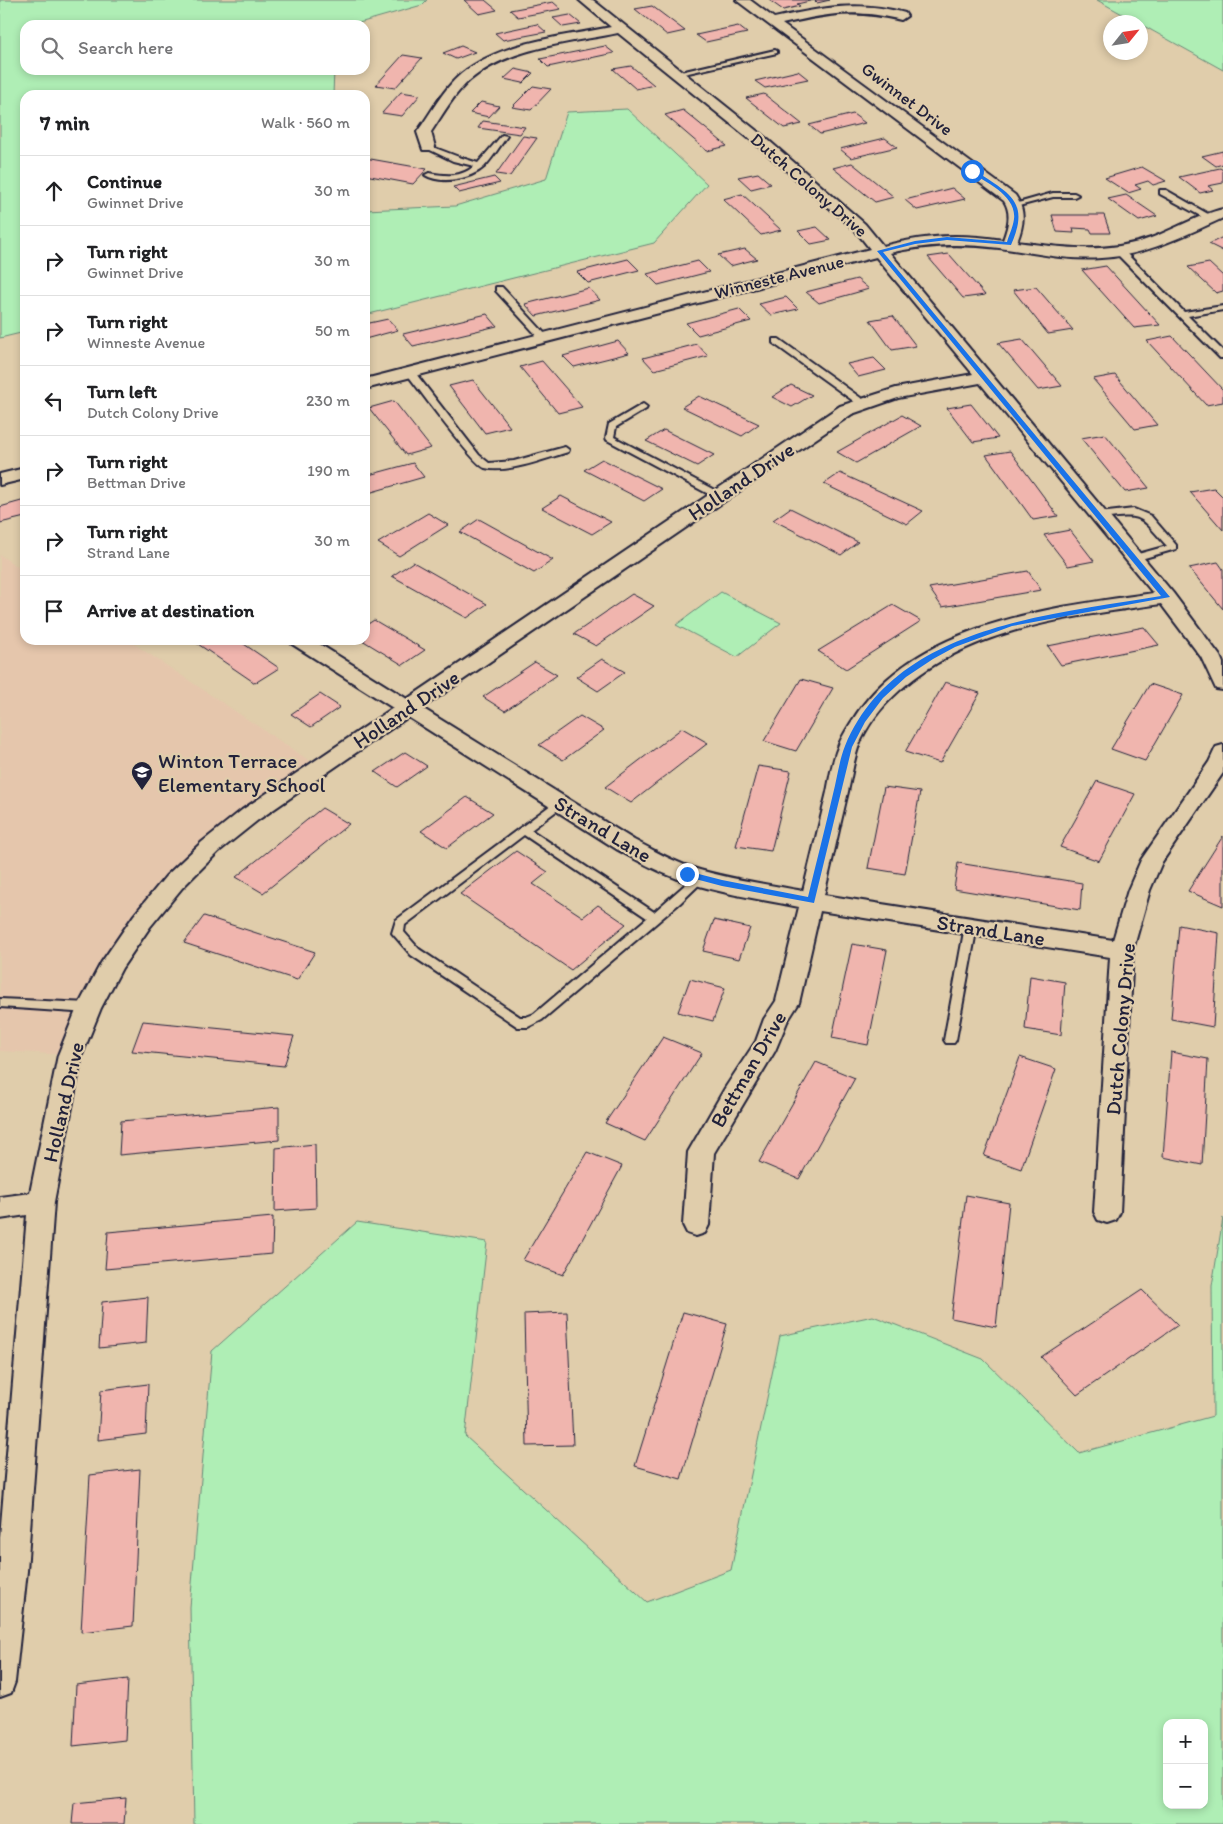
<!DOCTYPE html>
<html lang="en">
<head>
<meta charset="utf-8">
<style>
  :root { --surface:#fff; --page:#f2f2f2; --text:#202124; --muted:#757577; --line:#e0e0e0 }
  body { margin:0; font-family:Itim,sans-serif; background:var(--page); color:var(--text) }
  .controls { position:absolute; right:15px; bottom:15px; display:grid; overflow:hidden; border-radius:10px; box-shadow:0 2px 8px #0003 }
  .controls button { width:45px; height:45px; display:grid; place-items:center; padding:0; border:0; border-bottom:1px solid var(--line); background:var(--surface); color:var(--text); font:25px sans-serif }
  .compass { position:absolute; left:1103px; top:15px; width:45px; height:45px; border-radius:50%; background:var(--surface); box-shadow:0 2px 8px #0003; rotate:60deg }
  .stop { position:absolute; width:15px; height:15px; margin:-11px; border:4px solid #1a73e8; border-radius:50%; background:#fff }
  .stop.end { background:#1a73e8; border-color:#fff; box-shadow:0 1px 5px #0008 }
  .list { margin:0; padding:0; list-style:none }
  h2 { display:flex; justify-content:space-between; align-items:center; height:65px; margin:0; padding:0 20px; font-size:21px }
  h2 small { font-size:16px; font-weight:400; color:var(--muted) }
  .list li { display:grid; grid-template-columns:32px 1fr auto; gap:15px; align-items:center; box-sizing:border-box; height:70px; padding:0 20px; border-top:1px solid var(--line) }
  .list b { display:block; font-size:19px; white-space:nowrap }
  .list p { margin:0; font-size:16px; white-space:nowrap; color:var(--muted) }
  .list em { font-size:16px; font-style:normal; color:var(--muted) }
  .icon { flex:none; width:28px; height:28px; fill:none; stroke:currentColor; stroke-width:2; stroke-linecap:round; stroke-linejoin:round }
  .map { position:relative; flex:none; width:1223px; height:1824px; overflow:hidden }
  .search { position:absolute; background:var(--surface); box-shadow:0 2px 8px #0003; left:20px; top:20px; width:350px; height:55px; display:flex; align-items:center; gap:12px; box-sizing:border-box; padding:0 18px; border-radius:15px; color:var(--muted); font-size:19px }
  .panel { position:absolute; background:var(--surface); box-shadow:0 2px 8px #0003; left:20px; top:90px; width:350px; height:555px; border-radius:15px }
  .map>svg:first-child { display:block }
  .built { fill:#e5c6ac }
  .green { fill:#afeeb5; stroke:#688878; fill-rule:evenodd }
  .building { fill:#f0b5ae; stroke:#22223b }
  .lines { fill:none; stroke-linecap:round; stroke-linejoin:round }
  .service-casing { stroke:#22223b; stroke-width:4 }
  .minor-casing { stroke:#22223b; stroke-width:4 }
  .service { fill:#e0cdab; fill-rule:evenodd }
  .minor { fill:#e0cdab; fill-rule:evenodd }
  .route { fill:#1a73e8 }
  .labels { text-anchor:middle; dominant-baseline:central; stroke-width:4.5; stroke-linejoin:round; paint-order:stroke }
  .far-street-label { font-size:18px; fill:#22223b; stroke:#e0cdab }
  .street-label { font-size:21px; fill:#22223b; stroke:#e0cdab }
  .poi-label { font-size:21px; fill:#22223b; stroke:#e0cdab; text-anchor:start }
</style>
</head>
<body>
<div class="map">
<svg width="1223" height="1824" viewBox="0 0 1223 1824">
  <rect width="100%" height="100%" fill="#e0cdab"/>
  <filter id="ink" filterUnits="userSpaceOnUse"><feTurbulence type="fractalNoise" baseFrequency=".02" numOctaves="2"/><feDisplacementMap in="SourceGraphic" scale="10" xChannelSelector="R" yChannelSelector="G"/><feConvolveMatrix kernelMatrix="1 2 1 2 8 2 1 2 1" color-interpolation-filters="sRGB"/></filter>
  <g filter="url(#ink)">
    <path class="built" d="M0 555 25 572V640H128L319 767 250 815 142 921 70 1055 0 1051Z"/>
    <g class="green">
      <path d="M0 0H427L422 5 352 25H25V70H334L333 95H25V332L0 338Z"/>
      <path d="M1097 0H1223V70Z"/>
      <path d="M627 109 707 184 654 243 365 315V210L455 206 546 179 567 112Z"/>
      <path d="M721 592 781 623 737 657 676 625Z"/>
      <path d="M1223 1218V1824H194L190 1607 212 1351 357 1222 487 1242 465 1436 647 1602 731 1570 780 1336 873 1316 983 1359 1079 1453 1213 1416 1212 1286ZM1167 1723H1204V1805H1167Z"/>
    </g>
    <g class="building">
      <path d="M464 0H485L497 10 479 14Z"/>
      <path d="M769 0H830L817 3 814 0 797 4 800 6 783 10Z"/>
      <path d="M553 2 561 9 518 17 510 10Z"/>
      <path d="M652 6 685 31 667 35 635 9Z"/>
      <path d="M570 15 581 24 563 27 553 18Z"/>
      <path d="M537 24 546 32 503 40 495 33Z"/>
      <path d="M738 26 747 33 706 42 696 35Z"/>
      <path d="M461 46 475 52 456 59 443 53Z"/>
      <path d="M605 46 614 53 548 67 540 59Z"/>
      <path d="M403 55 422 58 395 88 376 85Z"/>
      <path d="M631 66 654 85 636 89 613 69Z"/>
      <path d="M515 69 533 73 523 83 504 79Z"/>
      <path d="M798 71 808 79 765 88 755 81Z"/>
      <path d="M533 86 551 89 531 110 512 107Z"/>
      <path d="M401 92 420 95 402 116 382 113Z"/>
      <path d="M764 94 802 124 784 128 746 98Z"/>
      <path d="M481 102 499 106 489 117 470 113Z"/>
      <path d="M683 110 727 146 707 151 665 115Z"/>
      <path d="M853 114 865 123 820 134 809 125Z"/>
      <path d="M483 121 525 127 520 134 478 128Z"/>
      <path d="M523 136 537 138 510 176 496 174Z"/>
      <path d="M885 138 897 147 851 158 840 149Z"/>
      <path d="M1223 151V164L1216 166 1202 156Z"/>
      <path d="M365 158 427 169 413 184 365 175Z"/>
      <path d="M852 163 894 197 875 202 833 168Z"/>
      <path d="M1142 167 1166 181 1153 185 1148 181 1135 185 1141 189 1128 193 1105 178Z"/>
      <path d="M1220 168 1223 170V183L1208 186 1213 190 1200 193 1179 177Z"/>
      <path d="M758 173 771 184 751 189 738 177Z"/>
      <path d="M494 177 500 183 459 193 453 187Z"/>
      <path d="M952 188 965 199 917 210 905 200Z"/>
      <path d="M742 194 781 230 761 235 723 199Z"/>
      <path d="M1126 195 1157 216 1139 221 1108 199Z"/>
      <path d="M1052 215H1104L1110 233H1092L1090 229 1073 228 1074 233 1057 232Z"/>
      <path d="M817 227 831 240 811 244 798 231Z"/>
      <path d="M1223 237V251L1209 244Z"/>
      <path d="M745 249 757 259 730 266 718 255Z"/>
      <path d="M949 254 985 295 963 298 928 257Z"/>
      <path d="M628 259 639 270 588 283 577 272Z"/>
      <path d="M698 261 709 272 658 285 647 274Z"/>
      <path d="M1209 263 1223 276V291L1216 293 1188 267Z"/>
      <path d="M1106 266 1160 325 1134 328 1082 270Z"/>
      <path d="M857 279 869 289 819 303 806 292Z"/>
      <path d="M1036 287 1073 330 1048 334 1013 290Z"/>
      <path d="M589 288 600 300 536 316 525 304Z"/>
      <path d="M786 297 798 309 771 315 759 304Z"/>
      <path d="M739 309 751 321 698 335 686 323Z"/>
      <path d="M487 314 497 326 413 346 403 334Z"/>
      <path d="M893 316 916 346 892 350 870 320Z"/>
      <path d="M388 319 398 330 365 339V324Z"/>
      <path d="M1172 336 1223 390V402L1206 405 1147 341Z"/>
      <path d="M1022 339 1062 386 1038 390 998 343Z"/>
      <path d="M618 341 629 353 574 367 563 356Z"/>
      <path d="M697 344 708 356 654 370 643 358Z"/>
      <path d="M874 358 886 370 858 377 847 364Z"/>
      <path d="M542 361 582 407 558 413 520 367Z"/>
      <path d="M1115 375 1157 425 1135 429 1093 379Z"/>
      <path d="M473 380 510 427 485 433 449 386Z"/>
      <path d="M791 385 812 395 792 407 772 397Z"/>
      <path d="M699 396 759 424 742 436 682 407Z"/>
      <path d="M394 401 431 448 406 455 369 408Z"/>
      <path d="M971 404 998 438 973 442 947 408Z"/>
      <path d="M902 415 921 426 856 463 837 452Z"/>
      <path d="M664 430 714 455 697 466 646 441Z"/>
      <path d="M1105 434 1149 488 1125 492 1081 438Z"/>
      <path d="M1010 451 1058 516 1033 520 986 455Z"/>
      <path d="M602 459 662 489 644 501 584 470Z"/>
      <path d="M413 463 424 477 365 494V476Z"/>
      <path d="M840 473 923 511 907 524 824 484Z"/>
      <path d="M1214 488 1223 497V530L1190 492Z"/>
      <path d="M561 496 611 522 592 534 542 508Z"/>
      <path d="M25 500V517L0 523V507Z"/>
      <path d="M790 508 858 542 841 555 773 520Z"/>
      <path d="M428 513 448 525 399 556 378 543Z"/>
      <path d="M479 519 553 560 534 573 460 532Z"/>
      <path d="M1070 530 1094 561 1068 566 1044 535Z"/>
      <path d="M413 562 487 604 467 618 392 576Z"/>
      <path d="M1218 562 1223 569V609L1189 568Z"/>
      <path d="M1028 571 1041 590 942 607 929 588Z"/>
      <path d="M632 594 654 606 596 646 574 634Z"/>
      <path d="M893 605 921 621 846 669 818 651Z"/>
      <path d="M374 620 425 650 403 665 362 640H365V626Z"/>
      <path d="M1144 627 1159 645 1061 665 1048 646Z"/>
      <path d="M192 640H238L279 668 255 683Z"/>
      <path d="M602 659 625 672 598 691 576 677Z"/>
      <path d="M535 662 557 675 505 711 483 697Z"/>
      <path d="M801 679 833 688 796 751 764 741Z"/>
      <path d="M945 682 980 693 940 763 905 752Z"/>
      <path d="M1150 684 1183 695 1145 761 1111 749Z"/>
      <path d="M320 694 340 707 311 727 291 714Z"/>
      <path d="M580 716 604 730 563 760 539 745Z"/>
      <path d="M682 728 708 743 631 803 605 787Z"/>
      <path d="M405 752 427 766 397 787 375 772Z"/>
      <path d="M758 766 791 771 771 851 736 846Z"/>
      <path d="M1097 781 1135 794 1099 861 1060 847Z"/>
      <path d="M884 787 920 792 905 874 868 868Z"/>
      <path d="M467 797 493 813 447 848 421 831Z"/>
      <path d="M322 808 349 824 263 893 236 877Z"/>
      <path d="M1223 836V906L1188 891Z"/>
      <path d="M516 851 548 872 533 884 583 917 598 905 626 924 571 970 460 894Z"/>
      <path d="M958 863 1082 883 1080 910 954 889Z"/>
      <path d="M204 916 315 952 297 980 184 943Z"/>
      <path d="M714 920 750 928 739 959 703 951Z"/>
      <path d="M1179 925 1219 933 1213 1027 1171 1019Z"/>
      <path d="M852 944 887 950 868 1045 832 1038Z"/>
      <path d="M1030 976 1065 982 1061 1035 1025 1029Z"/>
      <path d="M690 979 725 988 713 1021 678 1012Z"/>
      <path d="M143 1021 294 1036 284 1066 132 1051Z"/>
      <path d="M663 1037 702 1053 645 1141 605 1123Z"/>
      <path d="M1171 1052 1208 1059 1202 1165 1163 1157Z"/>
      <path d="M1020 1057 1056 1069 1021 1169 984 1156Z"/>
      <path d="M816 1062 855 1078 799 1179 759 1162Z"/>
      <path d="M279 1107V1140L119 1155 121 1121Z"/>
      <path d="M315 1144 316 1208 275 1211 276 1148Z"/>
      <path d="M587 1152 622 1166 563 1275 523 1260Z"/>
      <path d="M966 1195 1009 1203 996 1327 951 1318Z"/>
      <path d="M273 1217 272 1254 105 1269 108 1232Z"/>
      <path d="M1142 1290 1178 1325 1077 1395 1041 1357Z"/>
      <path d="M148 1297 146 1343 99 1348 102 1302Z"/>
      <path d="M567 1312 573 1445 527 1446 524 1314Z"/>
      <path d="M683 1312 727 1324 681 1479 635 1466Z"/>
      <path d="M148 1384 146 1434 98 1440 101 1390Z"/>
      <path d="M140 1469 133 1626 81 1632 90 1475Z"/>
      <path d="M128 1679 125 1740 73 1746 76 1685Z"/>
      <path d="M126 1798 124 1824H72L74 1803Z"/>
    </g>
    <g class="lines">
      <g class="service-casing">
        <g id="service">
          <path d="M775 50 777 51V53L675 76 672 74Z"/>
          <path d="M502 135 507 136C500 146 492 159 484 167 471 179 441 185 425 175L429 173C445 176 461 178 474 166L453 161 426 148V146H430L459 157 478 163Z"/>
          <path d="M1160 190H1166L1215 218 1208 220 1160 194Z"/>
          <path d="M1053 193H1074L1078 195 1074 197H1053L1015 207 1011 205Z"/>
          <path d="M1117 250H1123L1184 312 1223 306V310L1188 316 1223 351V358H1220L1117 254Z"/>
          <path d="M496 287H502L547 336V340H541L496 291Z"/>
          <path d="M773 339H779L865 401V405H859L773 343Z"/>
          <path d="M407 370H413L479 455 489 463 514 461 565 447 569 450 568 452C547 458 507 474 485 468 473 464 419 389 407 374Z"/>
          <path d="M643 404 647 407 646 409 616 427 614 437 722 494V498H716L607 440 606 438 609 424Z"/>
          <path d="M1134 509 1151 516 1176 545V549L1134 561 1131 560V556L1167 546C1138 513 1143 514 1099 519L1094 516 1099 513Z"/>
          <path d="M559 799 564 803 563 806 531 830 654 912 696 875H704L706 878 680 903 542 1020 528 1027H518L411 955 392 933 396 920ZM524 835 647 918 534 1014 526 1017H520L419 949 404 932 405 925Z"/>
          <path d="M971 922 977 926 956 1040 954 1043H946L944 1040 965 926Z"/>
          <path d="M0 999 89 1003 93 1005 95 1008 93 1011 89 1013 0 1007Z"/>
        </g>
      </g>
      <g class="minor-casing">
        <g id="minor">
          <path d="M579 0H593L767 139 865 224 883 246C925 235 960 233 1003 240 1008 226 1012 214 1004 201L736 0H750L774 18C821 8 858 0 905 13L907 16 901 20C854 8 828 14 782 24L1015 195C1026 211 1024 224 1017 242 1063 248 1107 254 1151 238 1175 229 1198 215 1223 209V218C1184 236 1144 256 1101 258 1067 261 1032 252 999 248 961 243 927 244 890 253L1173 593 1220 656 1223 663V690L1216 689 1201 657 1161 604C1070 617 972 627 900 690 883 705 866 726 858 748 853 763 851 780 847 796 839 829 832 862 824 895L1113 940 1128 890 1141 860 1209 762 1216 747 1223 745V773L1162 862 1150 890 1133 950 1120 1212 1116 1220 1107 1223 1098 1220 1094 1212 1110 957 820 911 799 1003 787 1022 775 1051 714 1153 709 1225 705 1233 696 1236 687 1233 683 1225 688 1152 725 1088 756 1041 764 1019 776 1001 799 907C759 899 716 893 678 879 657 871 638 861 618 850L408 717 258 820 218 852 182 888 150 927 122 968 101 1008 82 1055 54 1202 27 1571 15 1682 11 1693 0 1697V1537L27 1215 0 1219V1197L30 1193 58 1055 77 1008 101 963 134 915 166 876 202 842 242 810 393 708 292 644 289 640H313L407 699 840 406 896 388 973 374 876 257 365 389V379L870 249 855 230 757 145 618 33C570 43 509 47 470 80 454 94 443 114 431 132L435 147 433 150H423L417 132C431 113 443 89 461 74 502 41 562 37 611 27ZM980 383 1153 593C1049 608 912 623 852 721 847 729 841 738 838 747 832 761 830 777 827 792 819 825 811 858 803 891 766 884 728 879 693 868 672 861 653 850 634 840L422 708 852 414 898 398Z"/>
          <path d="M25 468V479L0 485V474Z"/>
        </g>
      </g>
      <use href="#service" class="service"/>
      <use href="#minor" class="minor"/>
    </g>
  </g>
  <path class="route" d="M970 170H974C1008 193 1031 200 1011 245L947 240 915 244 883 252 1170 597 1012 626 955 647 933 659 906 677 883 698 865 722 852 747 814 903 722 886 684 876 683 874 687 871 722 880 808 897C816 863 825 829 833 794 837 779 839 761 845 746 895 625 1050 615 1161 596L877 251 915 241 947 237 1007 242C1009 235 1013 227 1014 219 1017 196 986 182 970 172Z"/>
  <defs>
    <g id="school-pin" transform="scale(1.125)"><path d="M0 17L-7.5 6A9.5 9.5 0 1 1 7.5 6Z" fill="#22223b" stroke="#e0cdab"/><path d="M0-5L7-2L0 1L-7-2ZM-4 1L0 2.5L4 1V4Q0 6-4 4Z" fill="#fff"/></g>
  </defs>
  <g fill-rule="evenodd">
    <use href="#school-pin" x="142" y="772"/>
  </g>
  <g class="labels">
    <g class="far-street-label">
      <text transform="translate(907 99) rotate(37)">Gwinnet Drive</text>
      <text transform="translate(809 185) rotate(41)">Dutch Colony Drive</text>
      <text transform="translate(779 277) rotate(-14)">Winneste Avenue</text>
    </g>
    <g class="street-label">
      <text transform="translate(741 481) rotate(-34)">Holland Drive</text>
      <text transform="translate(406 709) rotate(-34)">Holland Drive</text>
      <text transform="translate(603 829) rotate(31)">Strand Lane</text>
      <text transform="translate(991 930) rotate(9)">Strand Lane</text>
      <text transform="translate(1120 1029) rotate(-85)">Dutch Colony Drive</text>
      <text transform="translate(748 1069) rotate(-60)">Bettman Drive</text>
      <text transform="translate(63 1102) rotate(-77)">Holland Drive</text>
    </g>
    <g class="poi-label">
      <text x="158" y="760">Winton Terrace<tspan x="158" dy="24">Elementary School</tspan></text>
    </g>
  </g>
</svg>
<div class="controls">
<button>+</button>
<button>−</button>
</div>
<svg class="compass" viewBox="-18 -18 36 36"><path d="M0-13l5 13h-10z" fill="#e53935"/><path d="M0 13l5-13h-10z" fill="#757577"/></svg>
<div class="stop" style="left:972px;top:171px"></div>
<div class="stop end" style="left:687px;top:874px"></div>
<div class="search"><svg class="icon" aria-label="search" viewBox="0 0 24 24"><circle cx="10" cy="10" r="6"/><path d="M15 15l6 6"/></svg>Search here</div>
<section class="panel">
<h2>7 min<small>Walk · 560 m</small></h2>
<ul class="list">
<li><svg class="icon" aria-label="ahead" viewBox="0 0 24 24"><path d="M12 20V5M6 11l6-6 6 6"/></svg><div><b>Continue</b><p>Gwinnet Drive</p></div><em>30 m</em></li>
<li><svg class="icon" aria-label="right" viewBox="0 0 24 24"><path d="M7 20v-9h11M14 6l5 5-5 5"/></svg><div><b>Turn right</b><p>Gwinnet Drive</p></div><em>30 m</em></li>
<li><svg class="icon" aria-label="right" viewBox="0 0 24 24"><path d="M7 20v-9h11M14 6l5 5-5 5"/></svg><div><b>Turn right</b><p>Winneste Avenue</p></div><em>50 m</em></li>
<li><svg class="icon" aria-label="left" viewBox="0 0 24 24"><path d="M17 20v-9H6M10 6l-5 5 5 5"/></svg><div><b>Turn left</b><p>Dutch Colony Drive</p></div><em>230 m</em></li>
<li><svg class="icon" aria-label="right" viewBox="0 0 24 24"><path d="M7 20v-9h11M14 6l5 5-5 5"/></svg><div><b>Turn right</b><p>Bettman Drive</p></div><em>190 m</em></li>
<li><svg class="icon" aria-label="right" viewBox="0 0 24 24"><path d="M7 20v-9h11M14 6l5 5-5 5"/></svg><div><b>Turn right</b><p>Strand Lane</p></div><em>30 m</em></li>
<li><svg class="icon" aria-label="arrive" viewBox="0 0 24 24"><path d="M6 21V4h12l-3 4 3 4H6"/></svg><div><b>Arrive at destination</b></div></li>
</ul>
</section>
</div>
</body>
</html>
